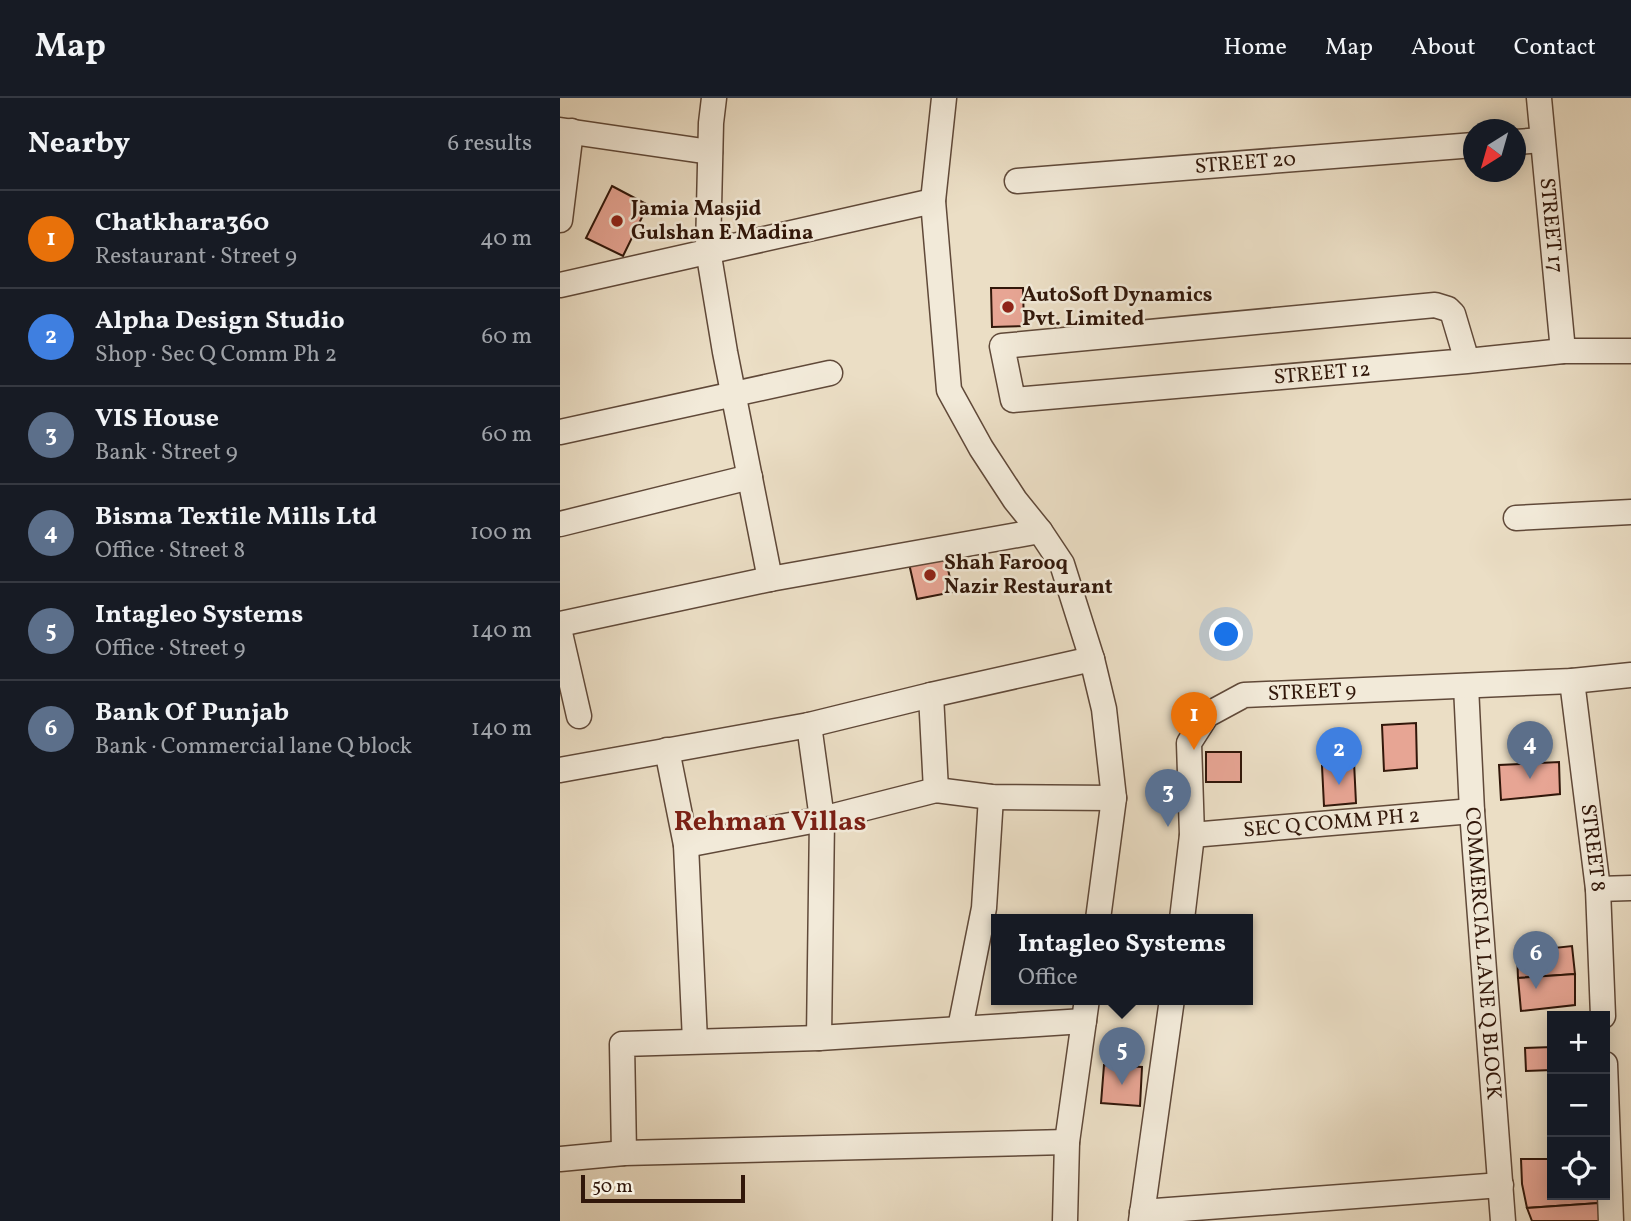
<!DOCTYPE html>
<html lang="en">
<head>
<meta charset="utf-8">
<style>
  :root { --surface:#171b24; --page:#20242c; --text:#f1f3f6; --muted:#9ea1a6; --line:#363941; --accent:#db2777 }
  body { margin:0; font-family:Vollkorn,serif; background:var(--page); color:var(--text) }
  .controls { position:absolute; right:21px; bottom:21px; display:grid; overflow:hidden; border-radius:0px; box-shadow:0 4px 18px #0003 }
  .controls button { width:63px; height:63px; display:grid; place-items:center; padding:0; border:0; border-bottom:2px solid var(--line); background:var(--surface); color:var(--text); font:35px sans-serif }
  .compass { position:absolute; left:903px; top:21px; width:63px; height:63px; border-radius:50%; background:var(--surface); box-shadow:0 4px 18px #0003; rotate:217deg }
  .scale { position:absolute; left:21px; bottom:18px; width:164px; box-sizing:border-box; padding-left:7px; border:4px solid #31170a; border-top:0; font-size:19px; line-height:24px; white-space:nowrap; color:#31170a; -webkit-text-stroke:5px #f2ead9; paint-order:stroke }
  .you { position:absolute; left:667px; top:537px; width:24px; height:24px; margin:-18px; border:5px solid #fff; border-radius:50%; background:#1a73e8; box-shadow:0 0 0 10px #1a73e833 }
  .badge { display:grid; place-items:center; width:46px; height:46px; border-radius:50%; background:var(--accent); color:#fff; font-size:23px; font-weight:700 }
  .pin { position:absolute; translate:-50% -58px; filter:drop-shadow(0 2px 4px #0008) }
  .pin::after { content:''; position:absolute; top:37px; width:24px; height:21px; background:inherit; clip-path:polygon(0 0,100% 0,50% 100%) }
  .popup { position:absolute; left:431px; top:816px; width:262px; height:91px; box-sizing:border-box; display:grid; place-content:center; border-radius:0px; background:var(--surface); filter:drop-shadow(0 2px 5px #0005); font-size:23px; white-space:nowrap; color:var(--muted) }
  .popup b { font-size:26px; color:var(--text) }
  .popup::after { content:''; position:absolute; left:50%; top:100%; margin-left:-14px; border:14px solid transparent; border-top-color:var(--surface) }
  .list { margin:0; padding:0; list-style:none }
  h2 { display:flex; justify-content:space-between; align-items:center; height:91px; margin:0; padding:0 28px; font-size:30px }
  h2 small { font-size:23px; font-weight:400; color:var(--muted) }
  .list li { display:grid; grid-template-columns:46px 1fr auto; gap:21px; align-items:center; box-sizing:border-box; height:98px; padding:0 28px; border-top:2px solid var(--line) }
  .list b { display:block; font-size:26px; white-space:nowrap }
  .list p { margin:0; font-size:23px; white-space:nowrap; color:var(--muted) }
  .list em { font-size:23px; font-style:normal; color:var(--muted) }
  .icon { flex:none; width:38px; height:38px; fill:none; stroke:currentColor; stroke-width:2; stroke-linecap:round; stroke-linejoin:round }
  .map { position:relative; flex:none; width:1071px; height:1123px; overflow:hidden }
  header { display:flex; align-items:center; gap:42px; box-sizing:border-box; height:98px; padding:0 35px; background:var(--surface); border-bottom:2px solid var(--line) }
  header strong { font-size:33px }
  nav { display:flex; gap:38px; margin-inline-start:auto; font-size:24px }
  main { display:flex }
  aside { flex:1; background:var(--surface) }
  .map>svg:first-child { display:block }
  .building { fill:#e7a594; stroke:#31170a; stroke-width:2 }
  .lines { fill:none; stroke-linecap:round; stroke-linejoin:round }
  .minor-casing { stroke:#604939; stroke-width:27 }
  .minor { stroke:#f2ead9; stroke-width:24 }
  .poi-dot { fill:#8f2418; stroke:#f2ead9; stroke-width:2.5 }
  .labels { text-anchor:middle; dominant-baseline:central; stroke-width:5; stroke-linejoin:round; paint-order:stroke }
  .street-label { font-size:21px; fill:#31170a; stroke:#f2ead9 }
  .poi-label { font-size:21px; font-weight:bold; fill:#31170a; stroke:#f2ead9; text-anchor:start }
  .district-label { font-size:28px; font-weight:bold; fill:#7a1f14; stroke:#f2ead9 }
</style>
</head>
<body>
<header>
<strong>Map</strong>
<nav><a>Home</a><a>Map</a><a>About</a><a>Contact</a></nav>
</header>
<main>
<aside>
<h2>Nearby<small>6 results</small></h2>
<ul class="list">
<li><span class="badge" style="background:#e8710a">1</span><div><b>Chatkhara360</b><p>Restaurant · Street 9</p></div><em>40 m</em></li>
<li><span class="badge" style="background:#3f7fe0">2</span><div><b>Alpha Design Studio</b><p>Shop · Sec Q Comm Ph 2</p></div><em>60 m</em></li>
<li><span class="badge" style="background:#5c6f8a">3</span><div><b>VIS House</b><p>Bank · Street 9</p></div><em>60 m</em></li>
<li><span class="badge" style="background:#5c6f8a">4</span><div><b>Bisma Textile Mills Ltd</b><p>Office · Street 8</p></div><em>100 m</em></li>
<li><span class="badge" style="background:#5c6f8a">5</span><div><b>Intagleo Systems</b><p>Office · Street 9</p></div><em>140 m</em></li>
<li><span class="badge" style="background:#5c6f8a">6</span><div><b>Bank Of Punjab</b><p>Bank · Commercial lane Q block</p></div><em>140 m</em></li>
</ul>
</aside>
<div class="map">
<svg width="1071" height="1123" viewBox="0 0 1071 1123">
  <rect width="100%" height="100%" fill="#ebdec5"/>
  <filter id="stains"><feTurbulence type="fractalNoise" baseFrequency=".00286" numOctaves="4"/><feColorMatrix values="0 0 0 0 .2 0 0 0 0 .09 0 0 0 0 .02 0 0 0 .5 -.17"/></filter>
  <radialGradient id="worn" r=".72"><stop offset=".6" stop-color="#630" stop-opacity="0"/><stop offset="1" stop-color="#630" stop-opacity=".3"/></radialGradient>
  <g class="building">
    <path d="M52 88 88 107 63 158 26 140Z"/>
    <path d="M431 190H463L464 228 432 229Z"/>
    <path d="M384 453 393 494 357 501 348 461Z"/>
    <path d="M856 625 857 670 824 673 822 627Z"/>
    <rect x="646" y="654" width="35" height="30"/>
    <path d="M794 664 796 705 764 708 762 668Z"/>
    <path d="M999 664 1000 696 941 702 939 667Z"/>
    <path d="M1012 848 1015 876 958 880 957 854Z"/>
    <path d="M1015 876V907L961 913 958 880Z"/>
    <path d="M992 949V972L966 973 965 950Z"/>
    <path d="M544 967 582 969 580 1008 541 1005Z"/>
    <path d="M961 1061H992V1097H1039V1105L967 1110 962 1086Z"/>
    <path d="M1039 1105 1040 1123H972L967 1110Z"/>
  </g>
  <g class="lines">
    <g class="minor-casing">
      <g id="minor">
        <path d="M154 0 151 25 148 152 165 254 210 481"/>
        <path d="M384 0 373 103 389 292 421 350 455 402 480 433 502 466 532 561 544 611 554 700 538 821"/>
        <path id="s1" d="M979 0 1003 253"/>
        <path d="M0 32 150 54"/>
        <path d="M956 44 982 42"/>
        <path id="s2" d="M457 83 914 47"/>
        <path d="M0 122 11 33"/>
        <path d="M0 187 373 103"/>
        <path id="s3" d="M907 263 893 216 888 211 875 207 442 248 453 302 907 263 1003 253H1071"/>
        <path d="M0 334 270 275"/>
        <path d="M956 420 1071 414"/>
        <path d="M0 426 190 379"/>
        <path d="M0 526 210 481 480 433"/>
        <path d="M0 535 19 618"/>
        <path id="s4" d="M1012 583 1038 791 1043 918"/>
        <path id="s5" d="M906 588 912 713 943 1123"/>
        <path d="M371 597 532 561"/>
        <path d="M249 627 262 721 259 940"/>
        <path d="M107 652 126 747 135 943"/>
        <path d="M0 672 249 627 371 597 376 692"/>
        <path id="s6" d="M632 737 912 713"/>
        <path d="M126 747 262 721 376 692 431 699 554 700"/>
        <path d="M1038 791 1071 790"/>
        <path id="s7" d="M622 821 632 737 629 645 647 617 684 597 1012 583 1071 577"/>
        <path d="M400 930 424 810 431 699"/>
        <path d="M1045 966 1051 1123"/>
        <path d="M64 1055 62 946 259 940 524 923"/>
        <path d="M0 1061 64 1055 507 1044"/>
        <path d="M582 1114 941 1087"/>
        <path d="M505 1123 507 1044 527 901"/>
        <path d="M581 1123 612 901"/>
      </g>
    </g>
    <use href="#minor" class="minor"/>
  </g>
  <g class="poi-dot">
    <circle cx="57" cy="123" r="7"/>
    <circle cx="448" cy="209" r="7"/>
    <circle cx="370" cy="477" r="7"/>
  </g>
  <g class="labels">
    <g class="street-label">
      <text stroke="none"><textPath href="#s2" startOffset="229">STREET 20</textPath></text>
      <text stroke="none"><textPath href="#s1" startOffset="128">STREET 17</textPath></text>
      <text stroke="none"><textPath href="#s3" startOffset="870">STREET 12</textPath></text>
      <text stroke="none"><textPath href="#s7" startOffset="320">STREET 9</textPath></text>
      <text stroke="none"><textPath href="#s6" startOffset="140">SEC Q COMM PH 2</textPath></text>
      <text stroke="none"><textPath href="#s4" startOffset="168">STREET 8</textPath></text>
      <text stroke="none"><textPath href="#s5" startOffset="268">COMMERCIAL LANE Q BLOCK</textPath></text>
    </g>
    <g class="poi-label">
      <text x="71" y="111">Jamia Masjid<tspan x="71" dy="24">Gulshan E Madina</tspan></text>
      <text x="462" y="197">AutoSoft Dynamics<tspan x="462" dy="24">Pvt. Limited</tspan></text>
      <text x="384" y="465">Shah Farooq<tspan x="384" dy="24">Nazir Restaurant</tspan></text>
    </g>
    <g class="district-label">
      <text x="210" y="724">Rehman Villas</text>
    </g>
  </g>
  <rect width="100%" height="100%" filter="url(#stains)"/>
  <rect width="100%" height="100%" fill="url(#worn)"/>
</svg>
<div class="controls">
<button>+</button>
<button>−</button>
<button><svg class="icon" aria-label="locate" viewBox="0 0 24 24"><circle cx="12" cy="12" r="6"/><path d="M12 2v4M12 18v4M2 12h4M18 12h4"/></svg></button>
</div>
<svg class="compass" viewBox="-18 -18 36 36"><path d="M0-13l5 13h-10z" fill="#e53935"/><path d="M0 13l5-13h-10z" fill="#9ea1a6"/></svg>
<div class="scale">50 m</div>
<div class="you"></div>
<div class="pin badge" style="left:634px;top:652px;background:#e8710a">1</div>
<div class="pin badge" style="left:779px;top:687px;background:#3f7fe0">2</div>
<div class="pin badge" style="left:608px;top:729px;background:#5c6f8a">3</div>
<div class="pin badge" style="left:970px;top:681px;background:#5c6f8a">4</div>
<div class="pin badge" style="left:562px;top:987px;background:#5c6f8a">5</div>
<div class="popup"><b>Intagleo Systems</b>Office</div>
<div class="pin badge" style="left:976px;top:891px;background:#5c6f8a">6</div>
</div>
</main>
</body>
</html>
